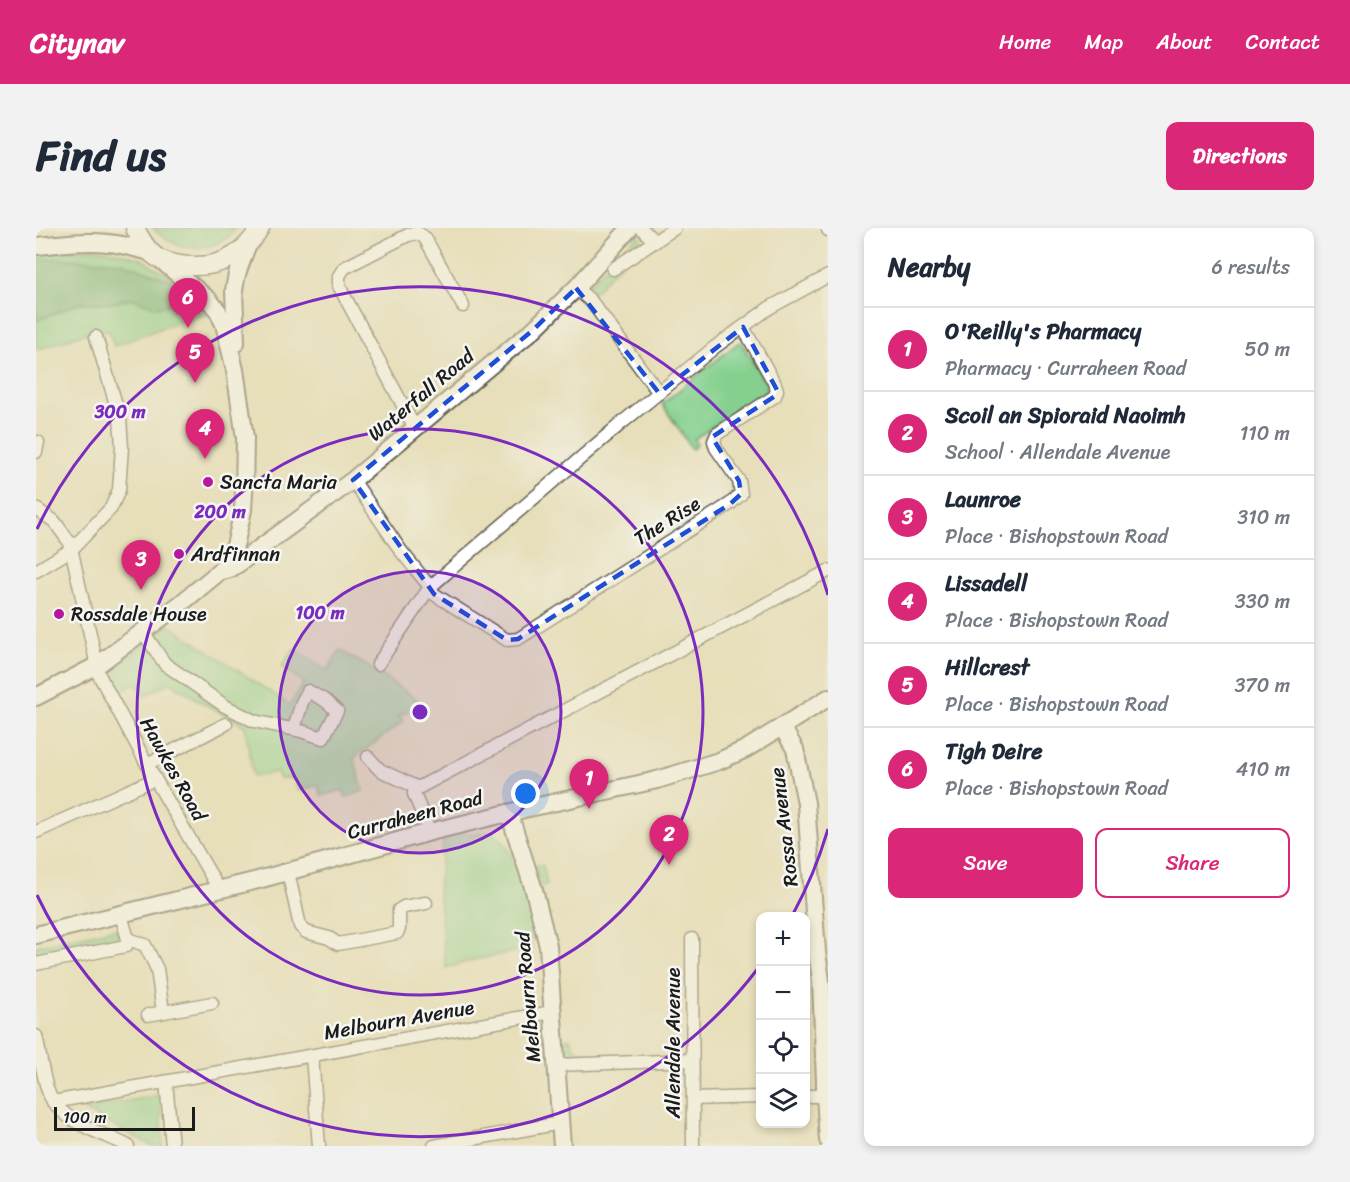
<!DOCTYPE html>
<html lang="en">
<head>
<meta charset="utf-8">
<style>
  :root { --surface:#fff; --page:#f2f2f3; --text:#1f2937; --muted:#747a83; --line:#e0e1e3; --accent:#db2777 }
  body { margin:0; font-family:Sriracha,sans-serif; background:var(--page); color:var(--text) }
  .controls { position:absolute; right:18px; bottom:18px; display:grid; overflow:hidden; border-radius:12px; box-shadow:0 3px 9px #0003 }
  .controls button { width:54px; height:54px; display:grid; place-items:center; padding:0; border:0; border-bottom:2px solid var(--line); background:var(--surface); color:var(--text); font:30px sans-serif }
  .scale { position:absolute; left:18px; bottom:15px; width:141px; box-sizing:border-box; padding-left:6px; border:3px solid #1c1c1c; border-top:0; font-size:16px; line-height:21px; white-space:nowrap; color:#1c1c1c; -webkit-text-stroke:4px #f6f6f2; paint-order:stroke }
  .you { position:absolute; left:490px; top:566px; width:21px; height:21px; margin:-15px; border:4px solid #fff; border-radius:50%; background:#1a73e8; box-shadow:0 0 0 9px #1a73e833 }
  .badge { display:grid; place-items:center; width:39px; height:39px; border-radius:50%; background:var(--accent); color:#fff; font-size:20px; font-weight:700 }
  .pin { position:absolute; translate:-50% -50px; filter:drop-shadow(0 2px 3px #0008) }
  .pin::after { content:''; position:absolute; top:32px; width:21px; height:18px; background:inherit; clip-path:polygon(0 0,100% 0,50% 100%) }
  .list { margin:0; padding:0; list-style:none }
  h2 { display:flex; justify-content:space-between; align-items:center; height:78px; margin:0; padding:0 24px; font-size:26px }
  h2 small { font-size:20px; font-weight:400; color:var(--muted) }
  .list li { display:grid; grid-template-columns:39px 1fr auto; gap:18px; align-items:center; box-sizing:border-box; height:84px; padding:0 24px; border-top:2px solid var(--line) }
  .list b { display:block; font-size:22px; white-space:nowrap }
  .list p { margin:0; font-size:20px; white-space:nowrap; color:var(--muted) }
  .list em { font-size:20px; font-style:normal; color:var(--muted) }
  .actions { display:flex; gap:12px; padding:18px 24px }
  .actions a { flex:1; padding:14px 0; border:2px solid var(--accent); border-radius:12px; text-align:center; font-size:21px; color:var(--accent) }
  .actions .main { background:var(--accent); color:#fff }
  .icon { flex:none; width:33px; height:33px; fill:none; stroke:currentColor; stroke-width:2; stroke-linecap:round; stroke-linejoin:round }
  .map { position:relative; flex:none; width:792px; height:918px; overflow:hidden; border-radius:12px }
  header { display:flex; align-items:center; gap:36px; box-sizing:border-box; height:84px; padding:0 30px; background:var(--accent); color:#fff }
  header strong { font-size:28px }
  nav { display:flex; gap:33px; margin-inline-start:auto; font-size:21px }
  .intro { display:flex; align-items:center; justify-content:space-between; box-sizing:border-box; height:144px; padding:0 36px }
  h1 { margin:0; font-size:42px }
  .button { padding:15px 27px; border-radius:12px; background:var(--accent); color:#fff; font-size:21px; font-weight:700 }
  main { display:flex; gap:36px; padding:0 36px }
  aside { flex:1; background:var(--surface); border-radius:12px; box-shadow:0 3px 9px #0003 }
  .map>svg:first-child { display:block }
  .green { fill:#85d08e; stroke:#507655; stroke-width:1.5 }
  .forest { fill:#6cb279; stroke:#44674a; stroke-width:1.5 }
  .lines { fill:none; stroke-linecap:round; stroke-linejoin:round }
  .street-casing { stroke:#636053; stroke-width:15 }
  .secondary-casing { stroke:#636053; stroke-width:20 }
  .primary-casing { stroke:#636053; stroke-width:21 }
  .street { stroke:#fff; stroke-width:12 }
  .secondary { stroke:#fff; stroke-width:16 }
  .primary { stroke:#fff; stroke-width:18 }
  .marked { fill:none; stroke:#1d4ed8; stroke-width:4.5; stroke-dasharray:12 8; stroke-linejoin:round }
  .ring { fill:none; stroke:#7b2cbf; stroke-width:3 }
  .poi-dot { fill:#b5179e; stroke:#f6f6f2; stroke-width:2 }
  .labels { text-anchor:middle; dominant-baseline:central; stroke-width:5; stroke-linejoin:round; paint-order:stroke }
  .street-label { font-size:20px; fill:#1c1c1c; stroke:#f6f6f2 }
  .poi-label { font-size:20px; fill:#1c1c1c; stroke:#f6f6f2; text-anchor:start }
  .centre { fill:#7b2cbf; stroke:#f6f6f2; stroke-width:3 }
  .ring-label { font-size:18px; text-anchor:middle; font-weight:bold; fill:#7b2cbf; stroke:#f6f6f2; stroke-width:5; stroke-linejoin:round; paint-order:stroke }
</style>
</head>
<body>
<header>
<strong>Citynav</strong>
<nav><a>Home</a><a>Map</a><a>About</a><a>Contact</a></nav>
</header>
<div class="intro"><h1>Find us</h1><a class="button">Directions</a></div>
<main>
<div class="map">
<svg width="792" height="918" viewBox="0 0 792 918">
  <rect width="100%" height="100%" fill="#f6f6f2"/>
  <filter id="ink" filterUnits="userSpaceOnUse"><feTurbulence type="fractalNoise" baseFrequency=".0167" numOctaves="2"/><feDisplacementMap in="SourceGraphic" scale="12" xChannelSelector="R" yChannelSelector="G"/><feConvolveMatrix kernelMatrix="1 2 1 2 8 2 1 2 1" color-interpolation-filters="sRGB"/></filter>
  <filter id="wash" filterUnits="userSpaceOnUse"><feTurbulence type="fractalNoise" baseFrequency=".008" numOctaves="4" result="noise"/><feDisplacementMap in="SourceGraphic" scale="24" xChannelSelector="R" yChannelSelector="G"/><feGaussianBlur stdDeviation="1.35" result="paint"/><feColorMatrix in="noise" values="0 0 0 0 0 0 0 0 0 0 0 0 0 0 0 0 0 1.4 0 .05"/><feComposite in="paint" operator="in"/></filter>
  <g filter="url(#wash)">
    <rect width="100%" height="100%" fill="#e7dfba"/>
    <g class="green">
      <path d="M117 0H200C180 28 139 25 117 0Z"/>
      <path d="M602 7 606 14 574 46 559 64 552 57Z"/>
      <path d="M56 20 73 22 104 30 137 50 170 78 173 86 144 93 78 118 72 101 55 108 53 104 0 122V26Z"/>
      <path d="M703 114 707 117 731 158V163L658 211 661 217 656 221 626 176Z"/>
      <path d="M132 396 254 477 268 454 245 439 258 421 291 443 304 422 331 438 388 476 362 488 368 493 318 530 327 563 310 569 307 562 285 568 282 557 262 563 258 550 244 551 241 544 217 548 209 498 167 475 134 454 108 468 99 455 81 467C77 459 69 450 72 440L94 427 131 398Z"/>
      <path d="M455 605C480 611 496 685 503 709L494 711 495 720 434 733 410 740 402 662 408 606Z"/>
      <path d="M507 637 511 657 504 658 499 638Z"/>
      <path d="M82 700V716L0 731V718Z"/>
      <path d="M534 810 537 819 553 828 552 830 527 831V812Z"/>
      <path d="M124 867 127 918H116L46 881Z"/>
    </g>
    <path class="forest" d="M0 31H32L86 34 134 52 145 64 137 74 129 78 119 79 95 70 77 75H43L0 93Z"/>
  </g>
  <g filter="url(#ink)">
    <g class="lines">
      <g class="street-casing">
        <g id="street">
          <path d="M605 0 619 14"/>
          <path d="M792 0V2"/>
          <path d="M577 41 639 0"/>
          <path d="M540 60 555 73 623 165"/>
          <path d="M379 200 303 58V48L308 40 372 7 382 5 389 10 427 78"/>
          <path d="M0 215 2 214 0 224"/>
          <path d="M317 252 365 323 394 359 398 366 471 412 482 411 694 276 705 266 703 253 680 220 678 213 681 206 739 168 741 162 739 156 707 99"/>
          <path d="M0 281 18 293 34 315 63 447 119 551 184 663"/>
          <path d="M0 343 35 322 75 280 83 262 86 219 84 190 60 109"/>
          <path d="M107 404 129 436 189 478 218 493 265 503 287 510 301 483 290 473 272 463 266 474 258 501"/>
          <path d="M342 436 394 359 423 334 588 193 679 119 733 80 792 48"/>
          <path d="M332 529 344 542 382 560"/>
          <path d="M111 536 190 496"/>
          <path d="M0 604 119 551"/>
          <path d="M394 604 378 566V563L382 560 792 343"/>
          <path d="M252 644 264 698 270 704 293 710 302 716 361 705 363 701V682L368 679 390 675"/>
          <path d="M92 711 109 717 121 741 127 784"/>
          <path d="M656 711 657 918"/>
          <path d="M0 736 90 718 92 711 85 687"/>
          <path d="M112 787 176 775"/>
          <path d="M0 808C4 824 7 854 14 868 27 895 67 905 92 918"/>
          <path d="M276 828 283 918"/>
          <path d="M520 837 656 832"/>
          <path d="M130 854 136 918"/>
          <path d="M770 868H789"/>
          <path d="M657 871 724 869"/>
          <path d="M17 874 516 784"/>
          <path d="M398 918 525 895"/>
        </g>
      </g>
      <g class="secondary-casing">
        <g id="secondary">
          <path d="M0 18C24 16 48 12 72 15 87 16 101 21 115 24"/>
          <path d="M200 115 198 62 201 46 211 18"/>
          <path d="M186 343 194 341 202 336 317 252 497 102 540 60 594 0"/>
          <path d="M0 469 60 438 143 377 183 344 192 333 199 318 207 282 208 265 209 210 199 142 188 96 182 83 173 72 126 33"/>
          <path d="M746 499 759 521 770 575 781 724 785 753 789 854V868L792 912"/>
          <path d="M473 585 498 662 512 718 526 918"/>
          <path d="M0 707 222 652 394 604 484 582 621 552 683 533 710 521 792 470"/>
        </g>
      </g>
      <g class="primary-casing">
        <path id="primary" d="M99 0C105 12 113 27 126 32 130 34 135 35 139 36 175 43 205 32 224 0"/>
      </g>
      <use href="#street" class="street"/>
      <use href="#secondary" class="secondary"/>
      <use href="#primary" class="primary"/>
    </g>
  </g>
  <path d="M0 0H792V918H0ZM540 60 623 165 707 99 741 162 739 168 676 209 703 253 705 266 694 276 482 411 471 412 398 366 317 252 497 102Z" fill="#e7dfba" fill-opacity=".55" fill-rule="evenodd"/>
  <path class="marked" d="M540 60 623 165 707 99 741 162 739 168 676 209 703 253 705 266 694 276 482 411 471 412 398 366 317 252 497 102Z"/>
  <circle cx="384" cy="484" r="141" fill="#7b2cbf" fill-opacity=".12"/>
  <g class="ring">
    <circle cx="384" cy="484" r="141"/>
    <circle cx="384" cy="484" r="283"/>
    <path d="M792 601A424 424 0 0 1 757 686M723 739A424 424 0 0 1 1 667M1 301A424 424 0 0 1 792 367"/>
  </g>
  <g class="poi-dot">
    <circle cx="172" cy="254" r="6"/>
    <circle cx="143" cy="326" r="6"/>
    <circle cx="23" cy="386" r="6"/>
  </g>
  <g class="labels">
    <g class="street-label">
      <text transform="translate(385 167) rotate(-40)">Waterfall Road</text>
      <text transform="translate(631 293) rotate(-32)">The Rise</text>
      <text transform="translate(137 541) rotate(61)">Hawkes Road</text>
      <text transform="translate(379 587) rotate(-15)">Curraheen Road</text>
      <text transform="translate(748 599) rotate(-97)">Rossa Avenue</text>
      <text transform="translate(492 769) rotate(-95)">Melbourn Road</text>
      <text transform="translate(363 792) rotate(-10)">Melbourn Avenue</text>
      <text transform="translate(637 815) rotate(-90)">Allendale Avenue</text>
    </g>
    <g class="poi-label">
      <text x="184" y="254">Sancta Maria</text>
      <text x="155" y="326">Ardfinnan</text>
      <text x="35" y="386">Rossdale House</text>
    </g>
  </g>
  <circle cx="384" cy="484" r="9" class="centre"/>
  <g class="ring-label">
    <text x="84" y="190">300 m</text>
    <text x="184" y="290">200 m</text>
    <text x="284" y="391">100 m</text>
  </g>
</svg>
<div class="controls">
<button>+</button>
<button>−</button>
<button><svg class="icon" aria-label="locate" viewBox="0 0 24 24"><circle cx="12" cy="12" r="6"/><path d="M12 2v4M12 18v4M2 12h4M18 12h4"/></svg></button>
<button><svg class="icon" aria-label="layers" viewBox="0 0 24 24"><path d="M12 4l9 5-9 5-9-5zM3 14l9 5 9-5"/></svg></button>
</div>
<div class="scale">100 m</div>
<div class="you"></div>
<div class="pin badge" style="left:553px;top:581px">1</div>
<div class="pin badge" style="left:633px;top:637px">2</div>
<div class="pin badge" style="left:105px;top:362px">3</div>
<div class="pin badge" style="left:169px;top:231px">4</div>
<div class="pin badge" style="left:159px;top:155px">5</div>
<div class="pin badge" style="left:152px;top:100px">6</div>
</div>
<aside>
<h2>Nearby<small>6 results</small></h2>
<ul class="list">
<li><span class="badge">1</span><div><b>O'Reilly's Pharmacy</b><p>Pharmacy · Curraheen Road</p></div><em>50 m</em></li>
<li><span class="badge">2</span><div><b>Scoil an Spioraid Naoimh</b><p>School · Allendale Avenue</p></div><em>110 m</em></li>
<li><span class="badge">3</span><div><b>Launroe</b><p>Place · Bishopstown Road</p></div><em>310 m</em></li>
<li><span class="badge">4</span><div><b>Lissadell</b><p>Place · Bishopstown Road</p></div><em>330 m</em></li>
<li><span class="badge">5</span><div><b>Hillcrest</b><p>Place · Bishopstown Road</p></div><em>370 m</em></li>
<li><span class="badge">6</span><div><b>Tigh Deire</b><p>Place · Bishopstown Road</p></div><em>410 m</em></li>
</ul>
<div class="actions"><a class="main">Save</a><a>Share</a></div>
</aside>
</main>
</body>
</html>
